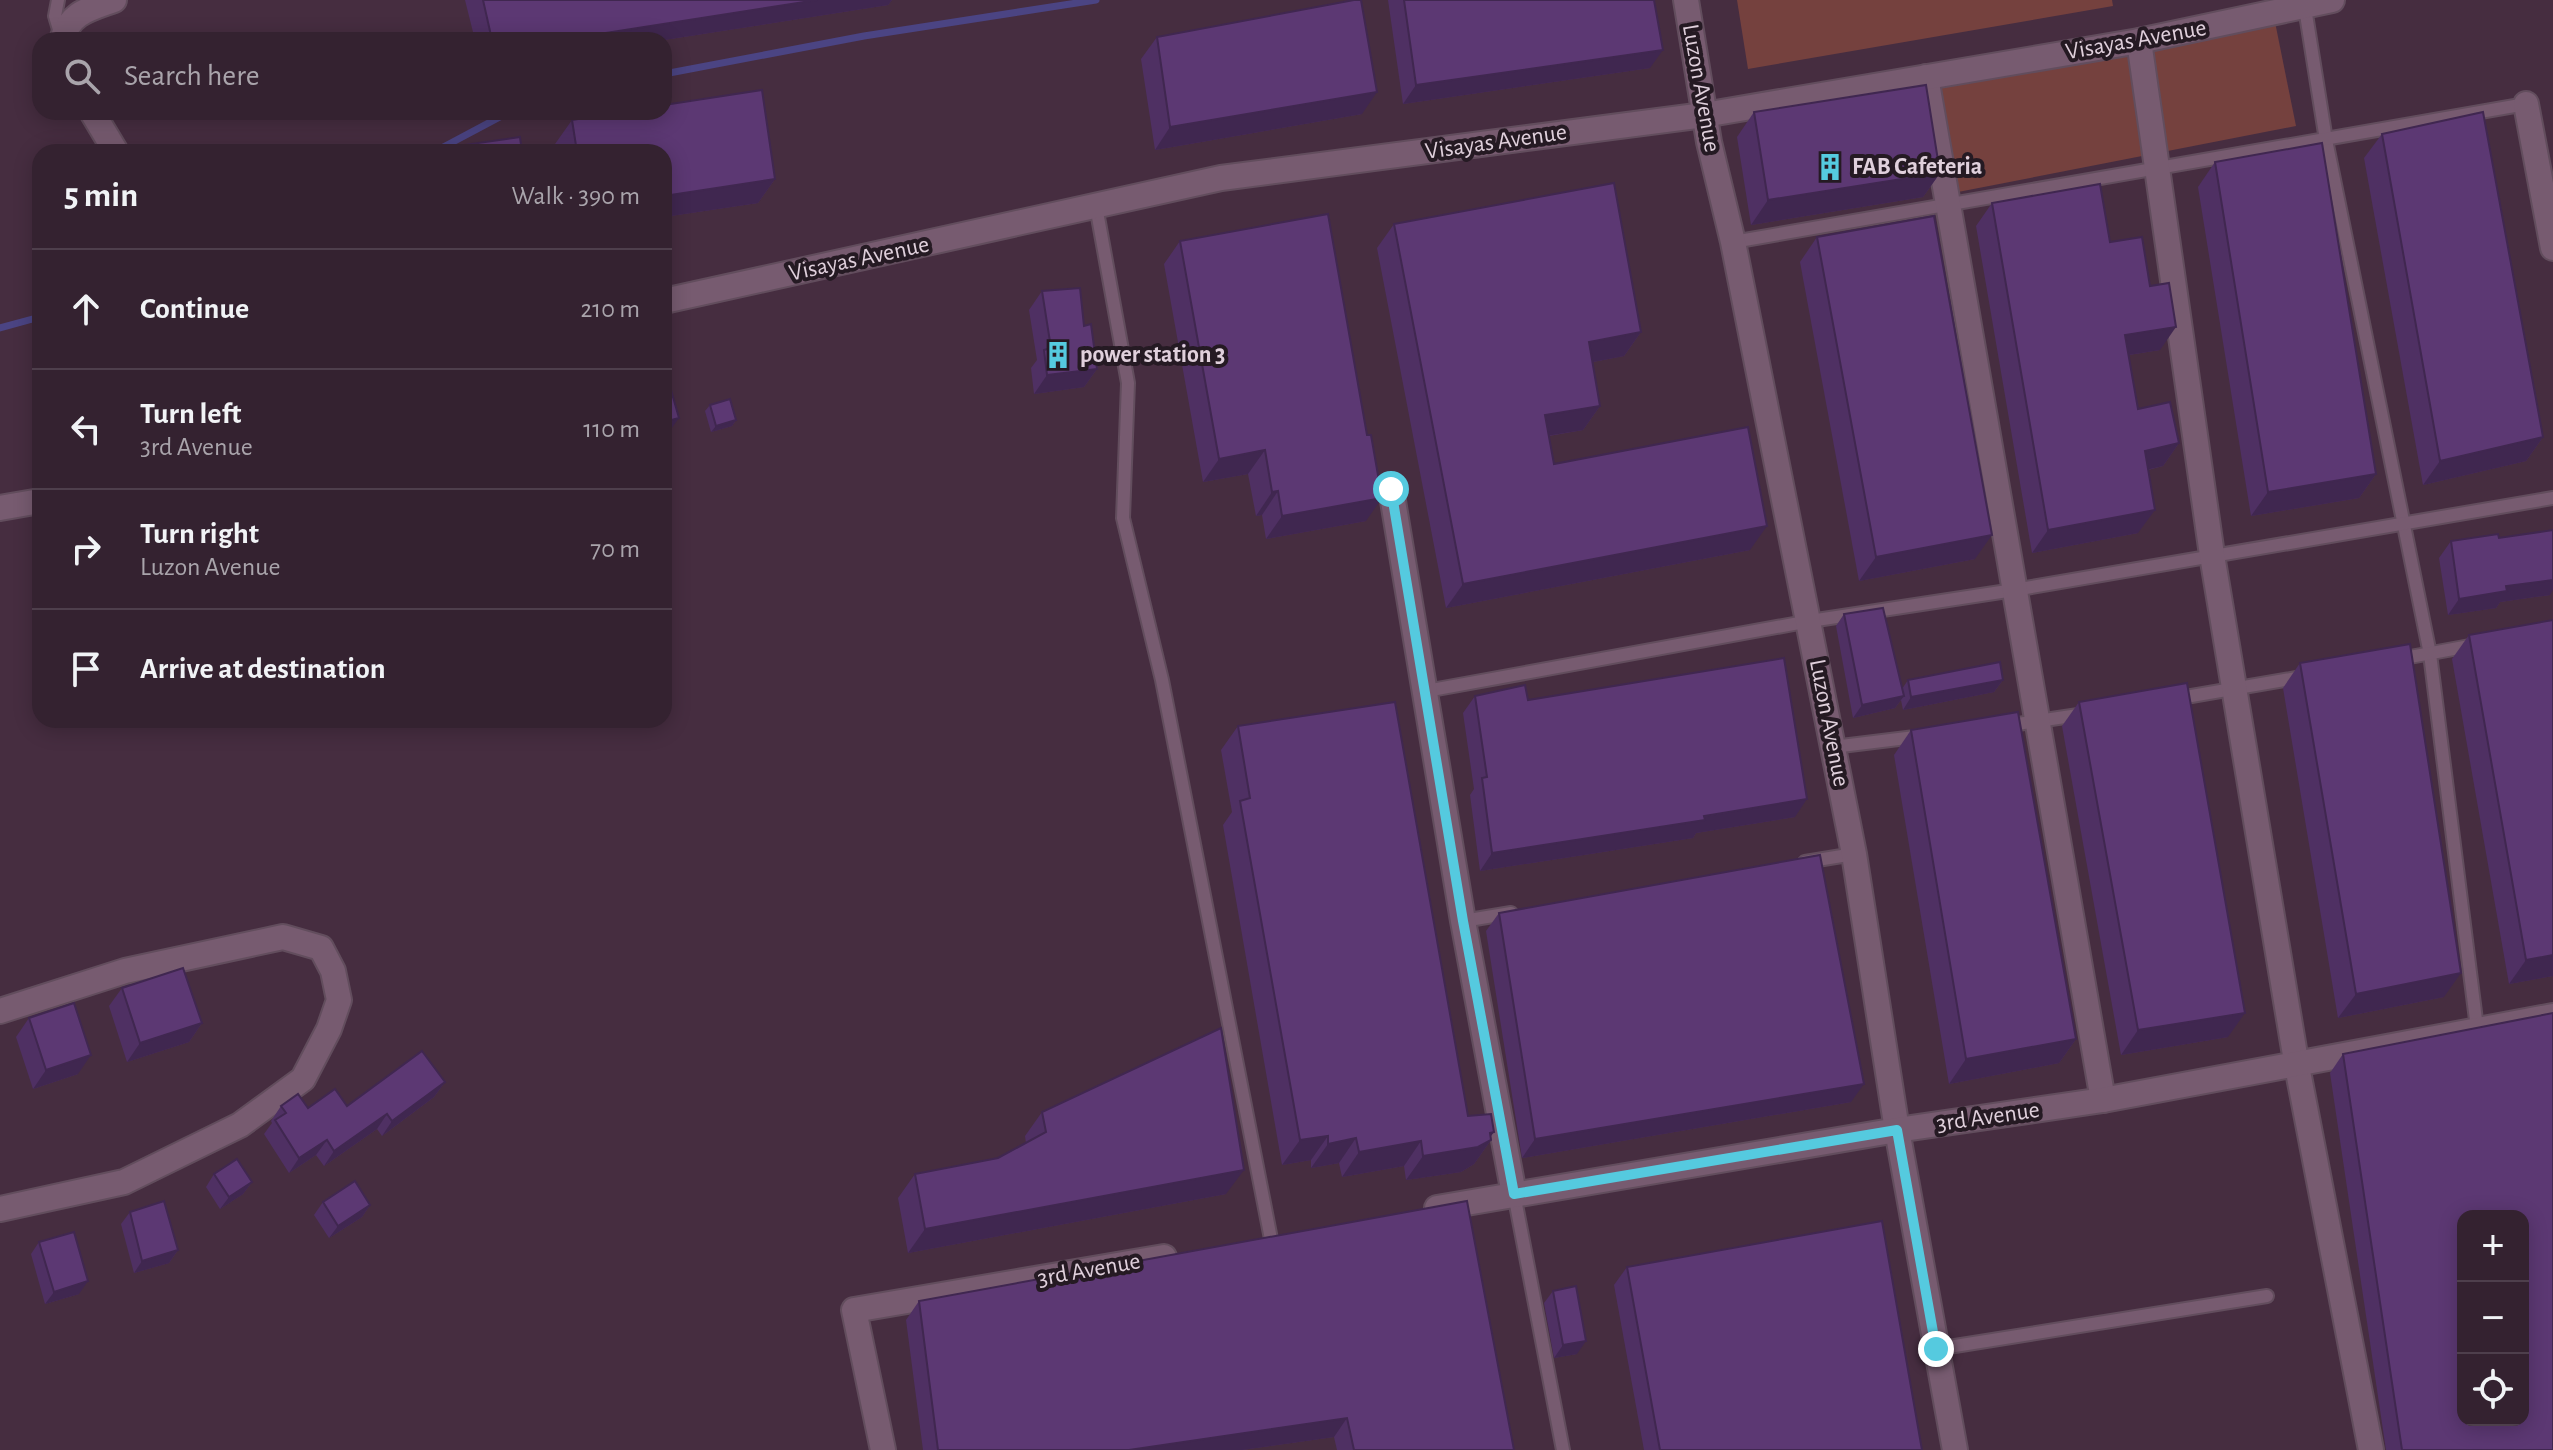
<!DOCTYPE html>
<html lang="en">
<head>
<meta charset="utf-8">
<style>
  :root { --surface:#342230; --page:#3f2f3c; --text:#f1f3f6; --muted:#a9a4ab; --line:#4e3f4c }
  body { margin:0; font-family:"Alegreya Sans",sans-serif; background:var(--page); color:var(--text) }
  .controls { position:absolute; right:24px; bottom:24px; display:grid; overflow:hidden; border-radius:16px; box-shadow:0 4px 20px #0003 }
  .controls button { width:72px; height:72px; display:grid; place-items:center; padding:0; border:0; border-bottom:2px solid var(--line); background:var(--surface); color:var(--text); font:40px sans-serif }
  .stop { position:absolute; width:24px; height:24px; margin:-18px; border:6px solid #55cadf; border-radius:50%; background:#fff }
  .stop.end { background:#55cadf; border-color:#fff; box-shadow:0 2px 8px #0008 }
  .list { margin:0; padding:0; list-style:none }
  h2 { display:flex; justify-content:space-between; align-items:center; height:104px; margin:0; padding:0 32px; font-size:34px }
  h2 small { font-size:26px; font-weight:400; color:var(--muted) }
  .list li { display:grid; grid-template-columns:52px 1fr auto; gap:24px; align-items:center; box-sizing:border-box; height:120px; padding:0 32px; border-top:2px solid var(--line) }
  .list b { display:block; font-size:30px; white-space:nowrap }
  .list p { margin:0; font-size:26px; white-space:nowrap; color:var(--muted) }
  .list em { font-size:26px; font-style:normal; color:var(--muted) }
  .icon { flex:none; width:44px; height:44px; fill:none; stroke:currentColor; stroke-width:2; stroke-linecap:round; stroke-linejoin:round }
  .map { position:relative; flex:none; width:2553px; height:1450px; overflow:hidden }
  .search { position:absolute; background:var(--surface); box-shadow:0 4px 20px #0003; left:32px; top:32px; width:640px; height:88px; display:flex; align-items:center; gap:20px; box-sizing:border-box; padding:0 28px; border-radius:24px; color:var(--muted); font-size:30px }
  .panel { position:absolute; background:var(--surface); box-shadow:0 4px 20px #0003; left:32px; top:144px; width:640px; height:584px; border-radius:24px }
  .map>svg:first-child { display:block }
  .green { fill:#75413e }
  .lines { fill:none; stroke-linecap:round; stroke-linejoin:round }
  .stream { stroke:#4b4483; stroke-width:7 }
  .service-casing { stroke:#624d5d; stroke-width:16 }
  .minor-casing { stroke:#624d5d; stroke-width:28 }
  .tertiary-casing { stroke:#624d5d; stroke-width:28 }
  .service { stroke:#775b70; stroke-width:12 }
  .minor { stroke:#775b70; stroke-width:24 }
  .tertiary { stroke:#775b70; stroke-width:24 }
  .wall { fill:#4f3063 }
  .shaded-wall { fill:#402750 }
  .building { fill:#5c3873; stroke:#402750; stroke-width:2; fill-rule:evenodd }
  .route { stroke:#55cadf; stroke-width:10 }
  .labels { text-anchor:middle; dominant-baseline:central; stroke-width:8; stroke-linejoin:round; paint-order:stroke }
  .street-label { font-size:24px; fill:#e0d0dc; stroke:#251a23 }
  .poi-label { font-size:24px; font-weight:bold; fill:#e0d0dc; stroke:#251a23; text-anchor:start }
</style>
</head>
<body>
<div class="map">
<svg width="2553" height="1450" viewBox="0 0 2553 1450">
  <rect width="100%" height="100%" fill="#462d40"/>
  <g class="green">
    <path d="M1737 0H2112L2113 6 1748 69Z"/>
    <path d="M2275 22 2296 126 1958 192 1939 83Z"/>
  </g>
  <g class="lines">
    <g class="stream">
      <path d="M664 74 864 36 1096 0"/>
      <path d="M434 152 509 112"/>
      <path d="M0 328 40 317"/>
    </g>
    <g class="service-casing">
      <g id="service">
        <path d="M58 0 55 16 61 36"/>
        <path d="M2305 8 2326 140 2430 654 2477 1028"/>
        <path d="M1096 206 1128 383 1123 518 1162 680 1271 1239"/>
        <path d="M1733 242 2526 104"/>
        <path d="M2399 659 2475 645"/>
        <path d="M1426 691 1810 621 2014 590 2553 498"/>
        <path d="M2174 699 2302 677"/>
        <path d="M2004 726 2085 714"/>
        <path d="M1833 747 1923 736"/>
        <path d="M1805 862 1854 854"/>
        <path d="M1463 921 1511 913"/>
        <path d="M1514 1194 1563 1450"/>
        <path d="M1936 1349 2267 1296"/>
      </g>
    </g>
    <g class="minor-casing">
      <g id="minor">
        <path d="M1686 0 1709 142 1733 242 1854 854 1897 1130 1955 1450"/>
        <path d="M2139 41 2212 555 2296 1061 2371 1450"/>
        <path d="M1926 77 2103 1100"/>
        <path d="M2526 104 2553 248"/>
        <path d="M664 301 1221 178 1704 115 2139 41 2332 0"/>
        <path d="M1391 489 1463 921 1514 1194"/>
        <path d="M0 1011 125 971 283 937 321 948 333 971 339 1000 329 1029 303 1079 240 1125 124 1182 0 1209"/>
        <path d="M1437 1208 1897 1130 2103 1100 2553 1016"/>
        <path d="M883 1450 854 1310 1164 1257"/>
      </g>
    </g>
    <g class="tertiary-casing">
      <g id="tertiary">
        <path d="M62 40C69 13 89 9 114 0"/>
        <path d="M92 112 116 152"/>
        <path d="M0 508 40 501"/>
      </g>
    </g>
    <use href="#service" class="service"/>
    <use href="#minor" class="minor"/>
    <use href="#tertiary" class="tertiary"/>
  </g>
  <g class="wall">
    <path d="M465 0H892L888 5 664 40H475Z"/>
    <path d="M1388 0H1654L1650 68 1403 104Z"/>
    <path d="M1157 37 1362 114 1155 150 1141 59Z"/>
    <path d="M762 90 775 179 758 203 664 217V152H556L555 144 572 120 621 112H664V105Z"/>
    <path d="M1754 112 1940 173 1923 197 1751 225 1737 137Z"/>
    <path d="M2382 134 2543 437 2526 461 2423 485 2364 158Z"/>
    <path d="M2215 162 2376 474 2359 498 2251 516 2198 187Z"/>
    <path d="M1992 203 2110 242 2160 350 2129 355 2138 409 2179 443 2163 466 2148 470 2138 533 2032 553 1976 226Z"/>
    <path d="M1394 224 1641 332 1624 356 1593 362 1600 406 1583 430 1549 436 1554 464 1750 550 1446 608 1377 248Z"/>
    <path d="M1817 237 1975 559 1859 581 1800 262Z"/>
    <path d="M1180 241 1366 521 1266 539 1262 515 1256 516 1248 474 1203 482 1164 264Z"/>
    <path d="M1042 291 1084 326 1097 369 1084 387 1034 394 1031 368 1037 360 1029 310Z"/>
    <path d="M710 405 736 420 732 426 711 432 705 411Z"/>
    <path d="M2499 538 2550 595 2500 602 2496 608 2448 615 2439 558 2451 541Z"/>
    <path d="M1844 614 1902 689 1908 680H2003L1994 692 1903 710 1901 700 1895 708 1853 718 1836 626Z"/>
    <path d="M2553 620V976L2509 984 2452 659 2469 635Z"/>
    <path d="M2300 663 2444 997 2338 1018 2283 688Z"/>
    <path d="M1475 696 1528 700 1795 817 1696 833 1693 838 1480 871 1470 795 1474 789 1463 713Z"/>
    <path d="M2079 702 2228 1037 2121 1055 2062 726Z"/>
    <path d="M1238 726 1468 1116 1491 1136V1140L1474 1164 1461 1172 1406 1180 1404 1166 1342 1177 1339 1163 1311 1168V1160L1282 1165 1223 825 1232 812 1221 750Z"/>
    <path d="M1911 730 2076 1039 2059 1063 1949 1084 1894 755Z"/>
    <path d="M1499 913 1851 1102 1522 1158 1486 931Z"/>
    <path d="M122 988 202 1023 189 1042 127 1062 109 1006Z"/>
    <path d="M29 1018 78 1074 33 1089 16 1037Z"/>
    <path d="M2343 1054 2553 1450H2386L2330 1073Z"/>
    <path d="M445 1082 434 1097 382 1136 377 1129 324 1166 316 1155 289 1173 264 1134 272 1123 271 1121 281 1106 308 1108 347 1106Z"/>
    <path d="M1042 1112 1226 1194 908 1253 898 1198 915 1174 998 1158 1026 1143 1025 1136Z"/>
    <path d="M214 1174 252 1182 243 1194 220 1209 206 1187Z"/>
    <path d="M323 1202 370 1205 362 1217 329 1238 314 1215Z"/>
    <path d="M130 1212 178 1250 169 1263 134 1273 121 1224Z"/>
    <path d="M39 1242 79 1294 45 1304 31 1254Z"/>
    <path d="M1627 1267 1922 1450H1644L1614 1285Z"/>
    <path d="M1553 1291 1577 1354 1554 1358 1544 1303Z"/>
    <path d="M919 1301 1514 1450H1337L1334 1437 1242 1450H923L906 1320Z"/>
  </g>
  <g class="shaded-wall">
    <path d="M817 0H892L888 5 664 40H561Z"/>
    <path d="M1663 50 1650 68 1403 104 1416 85Z"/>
    <path d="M1377 92 1362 114 1155 150 1170 127Z"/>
    <path d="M1940 173 1923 197 1751 225 1768 200Z"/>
    <path d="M775 179 758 203 664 217V196Z"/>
    <path d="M2176 327 2160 350 2109 358 2125 335Z"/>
    <path d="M1641 332 1624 356 1572 366 1589 342Z"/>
    <path d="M1097 369 1084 387 1034 394 1047 375Z"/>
    <path d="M1600 406 1583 430 1528 439 1545 415Z"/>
    <path d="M679 418 666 436 664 437V422Z"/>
    <path d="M736 420 732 426 711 432 716 426Z"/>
    <path d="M2543 437 2526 461 2423 485 2440 461Z"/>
    <path d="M2179 443 2163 466 2128 474 2145 451Z"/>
    <path d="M1265 450 1248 474 1203 482 1219 459Z"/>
    <path d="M2376 474 2359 498 2251 516 2268 492Z"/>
    <path d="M1278 491 1262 515 1256 516 1272 492Z"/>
    <path d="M1382 498 1366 521 1266 539 1282 516Z"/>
    <path d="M2155 510 2138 533 2032 553 2048 530Z"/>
    <path d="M1767 526 1750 550 1446 608 1463 584Z"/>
    <path d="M1992 535 1975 559 1859 581 1876 557Z"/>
    <path d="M2553 580V590L2550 595 2500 602 2496 608 2448 615 2459 599 2506 586Z"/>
    <path d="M2003 680 1994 692 1903 710 1911 697Z"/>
    <path d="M1904 696 1895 708 1853 718 1862 705Z"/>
    <path d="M1807 799 1795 817 1696 833 1693 838 1480 871 1492 853Z"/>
    <path d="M2553 955V976L2509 984 2526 960Z"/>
    <path d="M2461 973 2444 997 2338 1018 2356 994Z"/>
    <path d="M2245 1013 2228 1037 2121 1055 2138 1030Z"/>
    <path d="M202 1023 189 1042 127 1062 140 1043Z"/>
    <path d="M2076 1039 2059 1063 1949 1084 1966 1059Z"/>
    <path d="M91 1055 78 1074 33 1089 46 1070Z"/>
    <path d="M445 1082 434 1097 382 1136 392 1121Z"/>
    <path d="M1864 1084 1851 1102 1522 1158 1535 1139Z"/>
    <path d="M387 1114 377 1129 324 1166 334 1151Z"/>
    <path d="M1494 1132 1486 1143 1491 1140 1474 1164 1461 1172 1406 1180 1423 1156Z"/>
    <path d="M1328 1136 1311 1160 1282 1165 1300 1140Z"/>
    <path d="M1356 1138 1339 1163 1311 1168 1328 1144Z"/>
    <path d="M327 1140 316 1155 289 1173 299 1158Z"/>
    <path d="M1421 1141 1404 1166 1342 1177 1359 1152Z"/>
    <path d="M1244 1170 1226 1194 908 1253 925 1229Z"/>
    <path d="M252 1182 243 1194 220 1209 229 1197Z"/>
    <path d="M370 1205 362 1217 329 1238 338 1226Z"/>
    <path d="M178 1250 169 1263 134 1273 142 1261Z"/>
    <path d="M88 1281 79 1294 45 1304 54 1292Z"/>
    <path d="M1586 1341 1577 1354 1554 1358 1563 1345Z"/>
    <path d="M1347 1418 1334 1437 1242 1450H1129Z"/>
  </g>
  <g class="building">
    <path d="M483 0H817L561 40H492Z"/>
    <path d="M1354 0H1361L1377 92 1170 127 1157 37Z"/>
    <path d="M1404 0H1654L1663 50 1416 85Z"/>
    <path d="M1926 85 1940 173 1768 200 1754 112Z"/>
    <path d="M762 90 775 179 664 196V152H577L572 120 621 112H664V105Z"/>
    <path d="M2483 112 2543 437 2440 461 2382 134Z"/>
    <path d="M520 137 522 152H457V146Z"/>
    <path d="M2322 143 2376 474 2268 492 2215 162Z"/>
    <path d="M1614 183 1641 332 1589 342 1600 406 1545 415 1554 464 1748 427 1767 526 1463 584 1394 224Z"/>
    <path d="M2100 184 2110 242 2142 237 2150 286 2169 283 2176 327 2125 335 2138 409 2170 402 2179 443 2145 451 2155 510 2048 530 1992 203Z"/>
    <path d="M1328 214 1367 435H1371L1382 498 1282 516 1278 491 1272 492 1265 450 1219 459 1180 241Z"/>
    <path d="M1934 216 1992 535 1876 557 1817 237Z"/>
    <path d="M1080 288 1084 326 1091 324 1097 369 1047 375 1044 350 1051 348 1042 291Z"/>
    <path d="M664 376H667L679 418 664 422Z"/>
    <path d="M730 399 736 420 716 426 710 405Z"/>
    <path d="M2553 530V580L2506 586 2507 591 2459 599 2451 541 2498 534 2499 538Z"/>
    <path d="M1883 608 1904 696 1862 705 1844 614Z"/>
    <path d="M2553 620V955L2526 960 2469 635Z"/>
    <path d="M2410 644 2461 973 2356 994 2300 663Z"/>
    <path d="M1784 658 1807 799 1704 816 1705 820 1492 853 1482 778 1487 777 1475 696 1525 685 1528 700Z"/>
    <path d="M2000 662 2003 680 1911 697 1908 680Z"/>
    <path d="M2187 683 2245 1013 2138 1030 2079 702Z"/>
    <path d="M1395 702 1468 1116 1491 1114 1494 1132 1490 1133 1491 1140 1478 1147 1423 1156 1421 1141 1359 1152 1356 1138 1328 1144V1136L1300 1140 1240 801 1250 798 1238 726Z"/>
    <path d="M2018 712 2076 1039 1966 1059 1911 730Z"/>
    <path d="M1820 855 1864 1084 1535 1139 1499 913Z"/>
    <path d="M183 968 202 1023 140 1043 122 988Z"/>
    <path d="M74 1003 91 1055 46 1070 29 1018Z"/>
    <path d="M2553 1013V1450H2402L2343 1054ZM2463 1216H2523V1420H2463Z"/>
    <path d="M1221 1028 1244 1170 925 1229 915 1174 998 1158 1046 1132 1042 1112Z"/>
    <path d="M422 1051 445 1082 392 1121 387 1114 334 1151 327 1140 299 1158 275 1120 286 1113 281 1106 298 1094 308 1108 335 1089 347 1106Z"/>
    <path d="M237 1159 252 1182 229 1197 214 1174Z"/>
    <path d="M355 1181 370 1205 338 1226 323 1202Z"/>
    <path d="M164 1201 178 1250 142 1261 130 1212Z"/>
    <path d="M1467 1201 1514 1450H1354L1347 1418 1129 1450H938L919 1301Z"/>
    <path d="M1882 1221 1922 1450H1660L1627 1267Z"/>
    <path d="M74 1232 88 1281 54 1292 39 1242Z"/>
    <path d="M1576 1286 1586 1341 1563 1345 1553 1291Z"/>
  </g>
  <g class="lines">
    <path class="route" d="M1391 489 1463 921 1514 1194 1897 1130 1936 1349"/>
  </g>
  <defs>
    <g id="building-bare" transform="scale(2.16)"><path d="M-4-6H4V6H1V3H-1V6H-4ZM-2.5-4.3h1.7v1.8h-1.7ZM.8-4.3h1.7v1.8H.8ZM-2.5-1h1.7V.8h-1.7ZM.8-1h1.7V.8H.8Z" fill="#55cadf" stroke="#251a23" stroke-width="2.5" paint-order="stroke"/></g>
  </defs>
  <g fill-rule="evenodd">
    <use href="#building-bare" x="1830" y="167"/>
    <use href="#building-bare" x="1058" y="355"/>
  </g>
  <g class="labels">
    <g class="street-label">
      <text transform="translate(2136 40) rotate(-10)">Visayas Avenue</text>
      <text transform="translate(1701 88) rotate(80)">Luzon Avenue</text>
      <text transform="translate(1496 142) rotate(-8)">Visayas Avenue</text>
      <text transform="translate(859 259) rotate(-12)">Visayas Avenue</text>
      <text transform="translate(1829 723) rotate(79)">Luzon Avenue</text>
      <text transform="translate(1988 1117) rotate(-8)">3rd Avenue</text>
      <text transform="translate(1089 1270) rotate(-10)">3rd Avenue</text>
    </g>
    <g class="poi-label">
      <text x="1852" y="167">FAB Cafeteria</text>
      <text x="1080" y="355">power station 3</text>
    </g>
  </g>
</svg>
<div class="controls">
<button>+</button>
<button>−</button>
<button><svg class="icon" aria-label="locate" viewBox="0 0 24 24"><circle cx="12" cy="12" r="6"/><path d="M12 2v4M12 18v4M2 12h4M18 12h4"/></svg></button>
</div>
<div class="stop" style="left:1391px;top:489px"></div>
<div class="stop end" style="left:1936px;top:1349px"></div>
<div class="search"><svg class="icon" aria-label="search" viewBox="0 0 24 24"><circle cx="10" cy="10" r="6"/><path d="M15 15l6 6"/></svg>Search here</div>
<section class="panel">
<h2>5 min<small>Walk · 390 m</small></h2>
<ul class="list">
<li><svg class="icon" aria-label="ahead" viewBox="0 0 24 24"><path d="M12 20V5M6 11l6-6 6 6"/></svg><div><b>Continue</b></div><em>210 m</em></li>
<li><svg class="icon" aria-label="left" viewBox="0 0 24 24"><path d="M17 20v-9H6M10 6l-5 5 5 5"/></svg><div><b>Turn left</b><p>3rd Avenue</p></div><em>110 m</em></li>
<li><svg class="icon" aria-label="right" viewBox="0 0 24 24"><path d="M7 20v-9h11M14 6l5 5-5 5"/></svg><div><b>Turn right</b><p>Luzon Avenue</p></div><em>70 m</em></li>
<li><svg class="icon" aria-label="arrive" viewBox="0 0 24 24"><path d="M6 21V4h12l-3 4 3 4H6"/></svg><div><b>Arrive at destination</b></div></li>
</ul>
</section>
</div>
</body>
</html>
